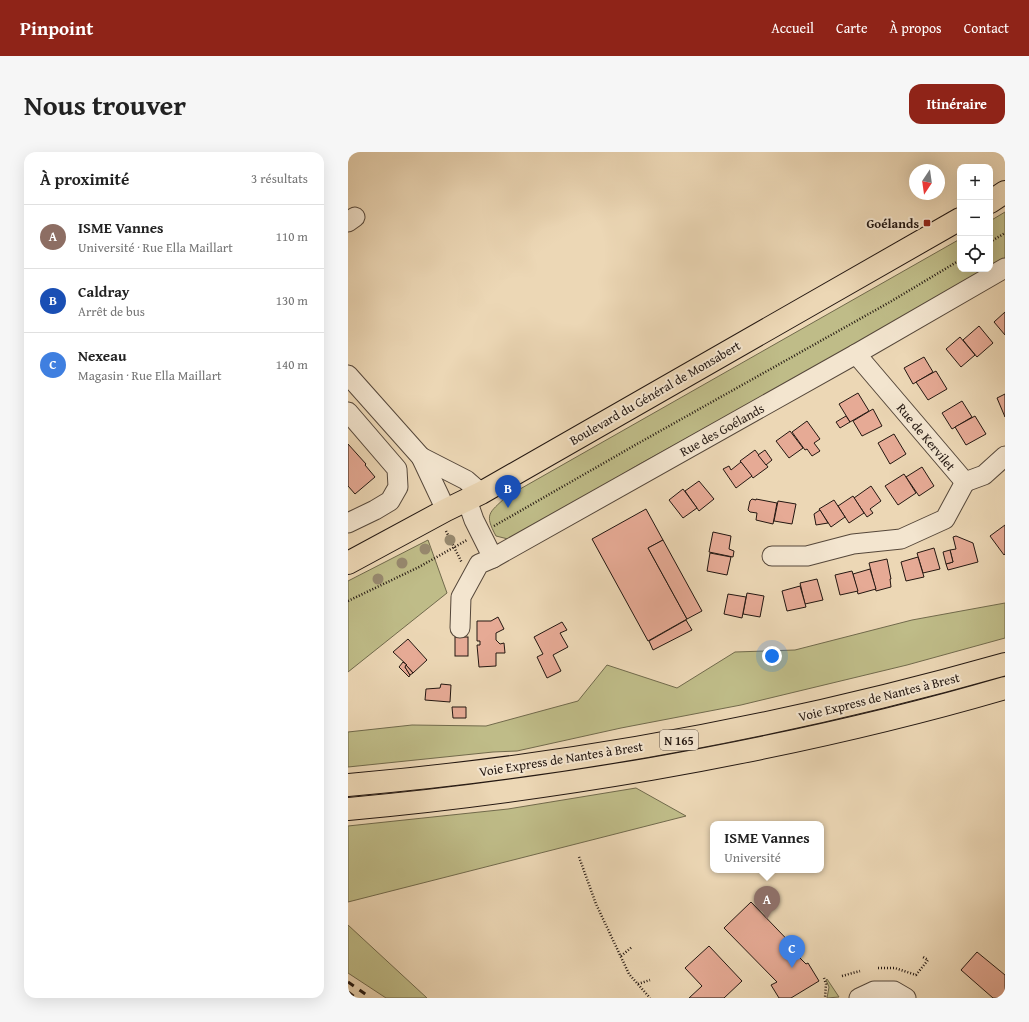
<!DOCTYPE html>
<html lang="fr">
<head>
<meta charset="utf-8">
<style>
  :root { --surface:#fff; --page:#f6f6f6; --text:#222; --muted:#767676; --line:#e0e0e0; --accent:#8f2418 }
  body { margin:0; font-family:"Gentium Book Plus",serif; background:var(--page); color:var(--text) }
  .controls { position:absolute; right:12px; top:12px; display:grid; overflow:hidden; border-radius:8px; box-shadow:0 4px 16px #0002 }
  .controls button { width:36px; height:36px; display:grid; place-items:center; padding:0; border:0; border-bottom:1px solid var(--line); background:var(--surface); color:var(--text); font:20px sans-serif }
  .compass { position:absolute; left:561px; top:12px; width:36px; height:36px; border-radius:50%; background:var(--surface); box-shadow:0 4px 16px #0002; rotate:193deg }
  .you { position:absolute; left:424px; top:504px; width:14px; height:14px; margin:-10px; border:3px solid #fff; border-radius:50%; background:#1a73e8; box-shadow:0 0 0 6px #1a73e833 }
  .badge { display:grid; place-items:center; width:26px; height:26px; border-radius:50%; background:var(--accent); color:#fff; font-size:13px; font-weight:700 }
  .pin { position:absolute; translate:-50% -33px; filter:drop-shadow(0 1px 2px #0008) }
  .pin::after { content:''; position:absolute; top:21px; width:14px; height:12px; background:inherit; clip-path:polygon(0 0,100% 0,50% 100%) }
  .popup { position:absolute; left:362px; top:669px; width:114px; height:52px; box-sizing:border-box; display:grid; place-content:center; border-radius:8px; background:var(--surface); filter:drop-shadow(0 1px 3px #0005); font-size:13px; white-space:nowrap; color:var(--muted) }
  .popup b { font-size:15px; color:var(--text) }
  .popup::after { content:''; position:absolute; left:50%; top:100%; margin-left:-8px; border:8px solid transparent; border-top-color:var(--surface) }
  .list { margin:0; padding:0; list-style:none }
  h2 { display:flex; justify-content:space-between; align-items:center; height:52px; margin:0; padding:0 16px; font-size:17px }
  h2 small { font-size:13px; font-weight:400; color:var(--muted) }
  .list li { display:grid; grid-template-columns:26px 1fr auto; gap:12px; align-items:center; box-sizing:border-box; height:64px; padding:0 16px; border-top:1px solid var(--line) }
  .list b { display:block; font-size:15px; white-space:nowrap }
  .list p { margin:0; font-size:13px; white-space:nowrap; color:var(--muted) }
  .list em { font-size:13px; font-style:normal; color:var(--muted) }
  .icon { flex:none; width:22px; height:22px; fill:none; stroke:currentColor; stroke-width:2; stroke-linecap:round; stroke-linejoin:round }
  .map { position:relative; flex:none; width:657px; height:846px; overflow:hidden; border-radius:12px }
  header { display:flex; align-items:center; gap:24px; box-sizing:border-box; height:56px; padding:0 20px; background:var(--accent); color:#fff }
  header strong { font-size:19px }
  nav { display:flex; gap:22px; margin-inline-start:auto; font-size:14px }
  .intro { display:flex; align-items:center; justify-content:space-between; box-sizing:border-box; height:96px; padding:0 24px }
  h1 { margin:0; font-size:28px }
  .button { padding:10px 18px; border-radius:12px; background:var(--accent); color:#fff; font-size:14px; font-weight:700 }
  main { display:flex; gap:24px; padding:0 24px }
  aside { flex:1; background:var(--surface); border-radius:12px; box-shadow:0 4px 16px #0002 }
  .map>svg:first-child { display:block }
  .green { fill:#bfbc88; stroke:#716a4c }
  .building { fill:#e6aa95; stroke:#231711 }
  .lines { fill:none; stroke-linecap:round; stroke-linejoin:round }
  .minor-casing { stroke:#55473a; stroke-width:21 }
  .major-casing { stroke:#231711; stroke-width:24 }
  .highway-casing { stroke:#231711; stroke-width:24 }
  .path { stroke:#231711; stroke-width:2.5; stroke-dasharray:1 2; stroke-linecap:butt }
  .minor { stroke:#f3e5cf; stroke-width:19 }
  .major { stroke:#ecd7b5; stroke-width:22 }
  .highway { stroke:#ecd7b5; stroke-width:22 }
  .rail { stroke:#231711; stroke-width:3; stroke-dasharray:7 7; stroke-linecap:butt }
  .tree { fill:#97896f }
  .poi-dot { fill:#8f2418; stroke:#f3e5cf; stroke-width:1.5 }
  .labels { text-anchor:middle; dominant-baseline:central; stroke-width:4; stroke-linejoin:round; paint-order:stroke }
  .shield { fill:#f3e5cf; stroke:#61554a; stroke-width:1 }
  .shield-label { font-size:12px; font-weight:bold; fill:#231711 }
  .poi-label { font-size:13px; font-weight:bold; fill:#231711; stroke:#f3e5cf; text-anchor:end }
  .street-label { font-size:13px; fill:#231711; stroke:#f3e5cf }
</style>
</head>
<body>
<header>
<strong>Pinpoint</strong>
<nav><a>Accueil</a><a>Carte</a><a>À propos</a><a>Contact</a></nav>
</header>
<div class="intro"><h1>Nous trouver</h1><a class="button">Itinéraire</a></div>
<main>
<aside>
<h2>À proximité<small>3 résultats</small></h2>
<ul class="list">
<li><span class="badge" style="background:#8d6e63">A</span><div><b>ISME Vannes</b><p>Université · Rue Ella Maillart</p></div><em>110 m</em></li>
<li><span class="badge" style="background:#1a4fb4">B</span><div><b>Caldray</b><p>Arrêt de bus</p></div><em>130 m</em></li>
<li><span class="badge" style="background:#3f7fe0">C</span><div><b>Nexeau</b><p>Magasin · Rue Ella Maillart</p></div><em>140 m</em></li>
</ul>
</aside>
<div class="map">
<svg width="657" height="846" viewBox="0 0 657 846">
  <rect width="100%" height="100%" fill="#ecd7b5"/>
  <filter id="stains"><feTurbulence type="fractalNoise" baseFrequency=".005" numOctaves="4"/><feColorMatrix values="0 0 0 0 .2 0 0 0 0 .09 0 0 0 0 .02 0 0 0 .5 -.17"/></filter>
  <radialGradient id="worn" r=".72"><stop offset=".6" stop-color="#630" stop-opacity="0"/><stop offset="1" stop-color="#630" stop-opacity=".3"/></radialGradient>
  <g class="green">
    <path d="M657 60V108L617 132 561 161 446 227 290 313 176 381 160 387 148 384C136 362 141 361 158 345L612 87V117H642V69Z"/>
    <path d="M80 388 99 441 0 520V429Z"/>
    <path d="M657 451V486L559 513 393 553 273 576 169 599 145 600 0 615V580L64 573 138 574 230 549 259 513 329 536 387 500 447 498 564 468Z"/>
    <path d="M288 636 338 664 0 750V674L160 657Z"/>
    <path d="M0 773 79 846H38L0 821Z"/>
    <path d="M479 827 491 845 479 846 481 835 478 828Z"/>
  </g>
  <g class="building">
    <path d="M657 160V183L646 170Z"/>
    <path d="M631 174 645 191 629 205 615 188Z"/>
    <path d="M612 185 627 203 613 215 598 197Z"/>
    <path d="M576 205 585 220 565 232 556 216Z"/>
    <path d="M588 219 599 237 580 248 568 230Z"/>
    <path d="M510 241 521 259 502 270 491 252Z"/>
    <path d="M657 242V265L649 246Z"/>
    <path d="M614 249 624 265 604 277 594 261Z"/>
    <path d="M525 257 534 274 514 284 505 269Z"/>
    <path d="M498 264 502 270 492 276 488 270Z"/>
    <path d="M627 264 638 282 618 293 607 275Z"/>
    <path d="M459 269 472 287 466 291 472 299 464 304 459 297 457 298 444 280Z"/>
    <path d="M442 279 455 296 441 306 428 289Z"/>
    <path d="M546 282 558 302 542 312 530 291Z"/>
    <path d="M0 292 18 312 17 313 27 325 7 342 0 334Z"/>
    <path d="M407 298 420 315 405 326 392 309Z"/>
    <path d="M417 298 424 308 418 313 410 303Z"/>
    <path d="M393 310 404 324 388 336 375 317 381 314 383 318Z"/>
    <path d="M574 315 586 334 571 344 558 325Z"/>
    <path d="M556 322 568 341 550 353 537 334Z"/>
    <path d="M351 329 366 347 351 359 337 339Z"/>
    <path d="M523 334 533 349 522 357 525 361 519 365 506 346Z"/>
    <path d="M335 337 349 356 335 366 321 348Z"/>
    <path d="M505 344 516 361 501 371 490 354Z"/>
    <path d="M404 347 408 348V347L429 351 425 372 408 368 409 361 402 360 400 358 402 349Z"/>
    <path d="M486 348 497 365 483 375 471 357Z"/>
    <path d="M430 349 448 352 444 372 426 369Z"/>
    <path d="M298 357 315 388 300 396 339 467 300 489 244 387Z"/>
    <path d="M472 358 480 371 468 373 466 362Z"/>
    <path d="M657 373V402L656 403 642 384Z"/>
    <path d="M365 380 383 384 381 397 386 399 385 405 361 400Z"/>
    <path d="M608 384 625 391 630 410 600 418 598 412 605 410 602 398 608 397 605 385Z"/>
    <path d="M315 388 354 459 339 467 300 396Z"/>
    <path d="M586 396 592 417 575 421 569 401Z"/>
    <path d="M602 398 605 410 598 412 595 400Z"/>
    <path d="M362 401 383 405 379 423 359 419Z"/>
    <path d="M570 405 576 425 558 429 553 410Z"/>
    <path d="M539 407 543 427H542L543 435 528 439 521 411Z"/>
    <path d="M522 417 528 437 510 442 505 422Z"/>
    <path d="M504 419 510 439 492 443 487 423Z"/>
    <path d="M469 427 475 448 457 452 452 431Z"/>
    <path d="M452 434 458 455 439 459 434 439Z"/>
    <path d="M399 441 416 444 412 465 395 462Z"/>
    <path d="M380 442 398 445 394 466 376 462Z"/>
    <path d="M150 465 156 477 148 481V488L152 492 156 491 157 501H148V514L131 515 129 493H132V489H129V469H143Z"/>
    <path d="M338 468 344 478 305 498 301 489Z"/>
    <path d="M214 470 219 478 212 481 220 495 205 503 213 519 199 526 189 505 195 502 186 485Z"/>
    <rect x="107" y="485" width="13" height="19"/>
    <path d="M60 487 79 508 65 521 58 513H59L45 500Z"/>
    <path d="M55 510 59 513 57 515 62 523 61 525 51 515Z"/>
    <path d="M58 513 65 521 62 523 57 515Z"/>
    <path d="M93 532 103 533 102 550 77 548 78 537 92 536Z"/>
    <path d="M104 555H118V566H105Z"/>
    <path d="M403 750 453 802 450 804 458 812 460 811 471 829 443 846H431L423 833 429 830 376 776Z"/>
    <path d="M361 794 394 829 376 846H341L354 834 337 816Z"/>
    <path d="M629 800 657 823V846H645L613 818Z"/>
  </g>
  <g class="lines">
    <g class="minor-casing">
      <g id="minor">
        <path d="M0 70 7 65"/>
        <path d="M508 202 617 330 636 323 657 304"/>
        <path d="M0 223 73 305 98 358"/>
        <path d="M0 260 49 317 50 335 42 349 27 358 0 371"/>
        <path d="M73 305 118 328 133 341"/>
        <path d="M119 348 126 368 145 406 508 202 657 116"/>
        <path d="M424 404H459L505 392 553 387 597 367 617 330"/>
        <path d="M112 476 113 445 131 412 145 406"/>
        <path d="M511 846 526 839H546L558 846"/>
      </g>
    </g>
    <g class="major-casing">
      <g id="major">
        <path d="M642 50 657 40"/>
        <path d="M0 411 98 358 133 341 612 67"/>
      </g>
    </g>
    <g class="highway-casing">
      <g id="highway">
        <path d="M0 633C222 614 442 573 657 512"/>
        <path d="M0 657C102 648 203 634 303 617 422 596 541 570 657 536"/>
      </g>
    </g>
    <g class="path">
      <path d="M642 90 657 81"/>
      <path d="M146 374 289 292 542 150 612 108"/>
      <path d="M98 379 114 411"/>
      <path d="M0 449 71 415 119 388"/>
      <path d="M231 705 248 752 281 822 302 846"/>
      <path d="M273 804 284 795"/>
      <path d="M530 816H547L568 823 580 808 575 805"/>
      <path d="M494 824 512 819"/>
      <path d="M476 826 478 832 477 846"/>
      <path d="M290 832 302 828"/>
    </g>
    <use href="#minor" class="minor"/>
    <use href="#major" class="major"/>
    <use href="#highway" class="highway"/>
    <g class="rail">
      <path d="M0 830 23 846"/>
      <path d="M0 840 8 846"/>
    </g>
  </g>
  <g class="tree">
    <circle cx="102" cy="388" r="5.5"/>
    <circle cx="77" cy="397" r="5.5"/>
    <circle cx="54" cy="411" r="5.5"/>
    <circle cx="30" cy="427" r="5.5"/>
  </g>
  <rect class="poi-dot" x="575" y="67" width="8" height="8" rx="2"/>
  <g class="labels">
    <rect class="shield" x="312" y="578" width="38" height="20" rx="3"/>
    <g class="shield-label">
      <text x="331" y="588">N 165</text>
    </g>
    <g class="poi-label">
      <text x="571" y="71">Goélands</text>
    </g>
    <g class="street-label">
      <text transform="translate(307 241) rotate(-30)">Boulevard du Général de Monsabert</text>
      <text transform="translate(374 278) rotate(-29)">Rue des Goélands</text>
      <text transform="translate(578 285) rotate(50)">Rue de Kervilet</text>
      <text transform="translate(531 545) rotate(-14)">Voie Express de Nantes à Brest</text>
      <text transform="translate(213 607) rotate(-9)">Voie Express de Nantes à Brest</text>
    </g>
  </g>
  <rect width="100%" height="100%" filter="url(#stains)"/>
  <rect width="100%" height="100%" fill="url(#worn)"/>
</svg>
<div class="controls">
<button>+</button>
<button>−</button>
<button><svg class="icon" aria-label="locate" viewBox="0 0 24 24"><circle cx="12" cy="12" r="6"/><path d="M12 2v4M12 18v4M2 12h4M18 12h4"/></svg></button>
</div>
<svg class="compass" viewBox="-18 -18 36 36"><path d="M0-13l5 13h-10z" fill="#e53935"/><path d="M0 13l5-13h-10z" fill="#767676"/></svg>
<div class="you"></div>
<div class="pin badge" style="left:419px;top:767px;background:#8d6e63">A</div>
<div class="popup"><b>ISME Vannes</b>Université</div>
<div class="pin badge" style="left:160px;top:356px;background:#1a4fb4">B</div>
<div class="pin badge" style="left:444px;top:816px;background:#3f7fe0">C</div>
</div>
</main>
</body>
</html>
